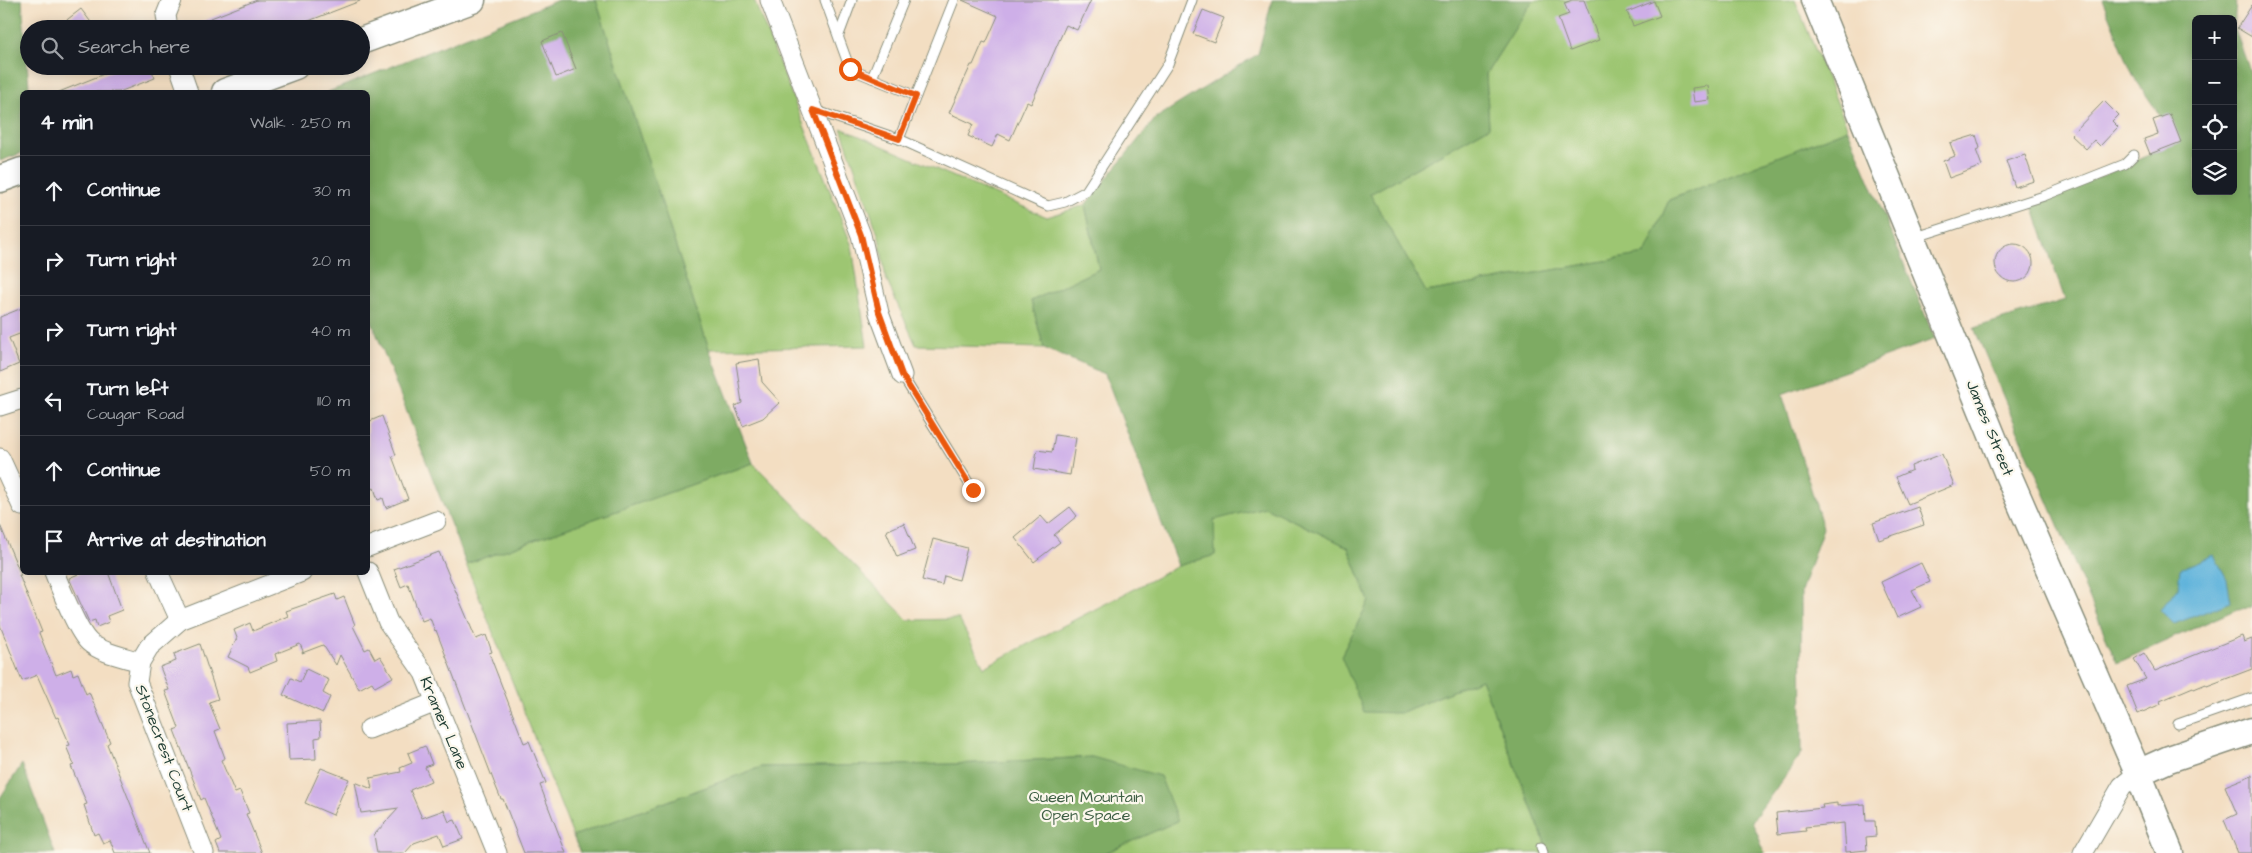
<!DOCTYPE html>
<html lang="en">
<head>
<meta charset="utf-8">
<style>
  :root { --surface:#171b24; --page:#20242c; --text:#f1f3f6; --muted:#9ea1a6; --line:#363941 }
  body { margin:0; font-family:"Architects Daughter",sans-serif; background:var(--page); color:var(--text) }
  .controls { position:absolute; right:15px; top:15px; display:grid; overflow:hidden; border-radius:8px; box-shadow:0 2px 12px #0003 }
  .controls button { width:45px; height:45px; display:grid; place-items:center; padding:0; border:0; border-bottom:1px solid var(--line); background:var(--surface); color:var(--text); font:25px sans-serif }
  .stop { position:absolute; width:15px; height:15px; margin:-11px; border:4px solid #ea580c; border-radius:50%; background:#fff }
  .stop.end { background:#ea580c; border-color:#fff; box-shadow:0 1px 5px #0008 }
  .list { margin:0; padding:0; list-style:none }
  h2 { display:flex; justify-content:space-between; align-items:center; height:65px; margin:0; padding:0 20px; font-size:21px }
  h2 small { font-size:16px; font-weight:400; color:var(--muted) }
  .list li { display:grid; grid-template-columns:32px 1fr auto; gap:15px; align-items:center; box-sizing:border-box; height:70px; padding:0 20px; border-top:1px solid var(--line) }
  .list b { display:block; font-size:19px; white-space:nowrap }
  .list p { margin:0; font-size:16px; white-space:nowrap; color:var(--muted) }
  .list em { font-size:16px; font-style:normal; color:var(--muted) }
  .icon { flex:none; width:28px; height:28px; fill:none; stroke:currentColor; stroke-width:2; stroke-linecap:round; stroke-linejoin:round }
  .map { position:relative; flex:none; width:2252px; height:853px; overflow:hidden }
  .search { position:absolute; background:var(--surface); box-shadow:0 2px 12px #0003; left:20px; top:20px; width:350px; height:55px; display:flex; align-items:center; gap:12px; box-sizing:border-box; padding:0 18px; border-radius:28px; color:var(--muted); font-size:19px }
  .panel { position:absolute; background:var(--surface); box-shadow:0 2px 12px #0003; left:20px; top:90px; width:350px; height:485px; border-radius:8px }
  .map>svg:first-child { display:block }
  .green { fill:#9dc672; stroke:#5e8253 }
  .forest { fill:#7eab64; stroke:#4e744c; fill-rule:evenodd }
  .water { fill:#5fb3db; stroke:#3f7888 }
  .building { fill:#ceafe8 }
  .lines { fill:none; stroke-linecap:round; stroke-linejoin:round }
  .lane-casing { stroke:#898e7b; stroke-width:11 }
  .street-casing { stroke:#898e7b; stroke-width:21 }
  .secondary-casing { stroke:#898e7b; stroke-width:29 }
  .lane { stroke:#fff; stroke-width:9 }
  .street { stroke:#fff; stroke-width:19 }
  .secondary { stroke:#fff; stroke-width:26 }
  .route { stroke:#ea580c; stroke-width:6 }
  .labels { text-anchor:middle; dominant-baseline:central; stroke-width:4.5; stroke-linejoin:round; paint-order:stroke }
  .street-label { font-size:16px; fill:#1f3d34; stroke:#fbf7ec }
  .park-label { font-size:16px; fill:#3e5f44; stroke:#fbf7ec }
</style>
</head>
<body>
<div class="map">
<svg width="2252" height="853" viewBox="0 0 2252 853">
  <rect width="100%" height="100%" fill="#fbf7ec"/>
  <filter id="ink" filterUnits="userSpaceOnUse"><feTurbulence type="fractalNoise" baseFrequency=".02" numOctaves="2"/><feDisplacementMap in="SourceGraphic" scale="10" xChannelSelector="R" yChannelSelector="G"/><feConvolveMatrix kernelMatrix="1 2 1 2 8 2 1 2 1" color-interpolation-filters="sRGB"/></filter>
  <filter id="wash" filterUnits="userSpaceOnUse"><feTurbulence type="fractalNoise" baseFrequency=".0096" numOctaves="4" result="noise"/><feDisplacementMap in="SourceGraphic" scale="20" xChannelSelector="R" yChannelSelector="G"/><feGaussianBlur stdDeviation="1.12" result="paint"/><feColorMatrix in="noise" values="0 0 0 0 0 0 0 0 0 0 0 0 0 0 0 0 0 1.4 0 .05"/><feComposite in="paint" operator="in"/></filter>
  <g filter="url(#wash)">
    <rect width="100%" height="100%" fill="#f3dec2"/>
    <g class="green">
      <path d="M596 0H754L852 246 867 346 709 349Z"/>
      <path d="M1533 0H1795L1848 129 1669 200 1646 254 1426 292 1370 194 1489 127 1486 74Z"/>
      <path d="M841 128 1047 217 1085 205 1099 269 1031 301 1044 348 916 345 886 279 879 237Z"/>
      <path d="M753 463 908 620 959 619 984 667 1178 566 1215 555 1213 520 1265 507 1348 547 1369 601 1341 656 1400 713 1481 679 1549 853H1105L1177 821 1092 757 956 764 761 767 573 836 466 564Z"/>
    </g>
    <g class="forest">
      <path d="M0 0H22L29 87 32 92H22V153L0 161Z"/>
      <path d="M558 0H596L709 349 753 463 466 564 368 312V92H328Z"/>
      <path d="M1272 0H1533L1486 74 1489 127 1370 194 1426 292 1645 254 1669 200 1848 129 1935 339 1782 394 1823 528 1801 591 1802 753 1752 821 1765 853H1549L1481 679 1400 713 1364 712 1341 656 1369 601 1348 547 1265 507 1214 520 1215 555 1178 566 1105 374 1044 348 1031 301 1099 269 1085 205 1156 118 1258 54Z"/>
      <path d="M2102 0H2236L2234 27 2252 77V608L2237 609 2117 663 1974 328 2065 300 2033 206 2178 142 2134 77ZM2196 19H2233V191H2196Z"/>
      <path d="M1092 757 1160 776 1178 821 1105 853H580L573 836 761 767 956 764Z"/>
      <path d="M22 764 55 853H0V798Z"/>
    </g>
    <path class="water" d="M2214 555 2227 579 2231 602 2174 624 2160 610 2178 588 2180 569Z"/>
    <g id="blocks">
      <g class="building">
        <path d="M257 0H360V1L288 29H183Z"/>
        <path d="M962 0H1091L1077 30 1066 25 1031 104 1027 102 1010 140 998 134 992 147 968 136 973 124 949 113 971 65H973L983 42 986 43 998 16Z"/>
        <path d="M1572 0H1584L1599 40 1570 51 1558 18 1569 14 1564 3Z"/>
        <path d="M1654 1 1660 16 1633 26 1627 12Z"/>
        <path d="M2252 5V37L2237 28Z"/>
        <path d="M81 9 96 29H55Z"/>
        <path d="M1203 10 1224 18 1214 42 1193 34Z"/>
        <path d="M562 33 576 69 556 77 542 41Z"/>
        <path d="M124 66H150L155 78 119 92H59Z"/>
        <path d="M1708 86 1710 100 1694 102 1692 88Z"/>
        <path d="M2104 101 2118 115 2112 121 2118 127 2100 146 2094 140 2086 149 2071 135Z"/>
        <path d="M2170 114 2181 142 2150 154 2144 139 2158 134 2153 120Z"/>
        <path d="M1976 135 1980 148 1976 150 1982 166 1949 178 1943 161 1955 156 1950 143Z"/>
        <path d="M2025 155 2034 181 2015 187 2006 161Z"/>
        <circle cx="2014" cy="263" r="19"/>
        <path d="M22 308V333L9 338 19 364 0 372V317Z"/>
        <path d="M759 359 762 382 780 402 763 418 743 426 735 406 742 403 736 363Z"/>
        <path d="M382 416 396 455 392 456 408 499 386 508 383 498 378 500 374 488 368 491V422Z"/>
        <path d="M1055 435 1076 438 1070 475 1034 469 1037 450 1052 452Z"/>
        <path d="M1942 454 1954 485 1908 504 1896 477 1912 470 1911 466Z"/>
        <path d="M1070 507 1077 516 1054 535 1060 542 1034 562 1015 538 1041 516 1048 524Z"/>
        <path d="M1918 507 1924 525 1879 540 1873 523Z"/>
        <path d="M904 523 915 550 897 557 886 531Z"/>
        <path d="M0 525 21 575H19L42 632 39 633 56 675 71 669 73 675 78 673 86 694 89 692 110 742 107 744 150 853H115L110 840 103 843 98 833 94 835 84 805 87 804 71 766 74 765 66 746 70 745 58 717 56 718 37 675 22 681 0 625Z"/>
        <path d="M933 539 967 548 959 580 944 576 942 585 922 580Z"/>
        <path d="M439 552 476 639 486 635 492 652 489 653 524 743 529 741 546 783 540 785 566 853H524L503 799H501L494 782 436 630 435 631 430 618 422 621 408 584 401 587 394 569Z"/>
        <path d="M1921 563 1930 582 1912 590 1921 607 1897 618 1881 582Z"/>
        <path d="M83 572H108L122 610 107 616 109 622 97 627 95 620 89 622 69 578Z"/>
        <path d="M335 594 337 600 344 597 355 625 353 626 365 650 369 648 375 659 380 656 393 677 375 687 372 682 359 689 340 655 336 665 323 645 302 653 303 651 300 644 275 654 277 661 250 672 248 667 228 657 237 638 234 630 250 623 253 631 288 616 286 611Z"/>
        <path d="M2242 636 2244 642 2252 639V669L2207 686 2206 684 2194 689 2193 687 2160 701 2161 704 2138 714 2127 686 2146 679 2134 659 2144 653 2155 671Z"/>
        <path d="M200 644 218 699 209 702 220 729 215 731 225 758 221 760 235 793 240 791 249 813 246 814 262 853H220L216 843 221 840 204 798 201 800 174 730 179 728 165 691 169 690 160 667 176 661 174 654Z"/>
        <path d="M306 669 329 680 323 693 330 697 323 713 283 695 291 678 300 682Z"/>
        <path d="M320 721 321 737 315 738 316 759 289 760 287 723Z"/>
        <path d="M425 746 432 764 425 767 431 781 410 790 422 818 444 810 449 822 455 820 463 839 444 846 439 834 414 843 405 853H377L374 835 399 808 361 813 355 782 372 789 370 778 401 772 400 768 412 763 408 753Z"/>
        <path d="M321 768 349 779 333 815 305 803Z"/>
        <path d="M2252 775V853H2238L2224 820 2237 814 2225 786Z"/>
        <path d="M1837 803V806L1865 804 1866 821H1875L1876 836 1866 837 1867 850 1846 852 1844 823 1805 827 1806 831 1778 834 1776 813 1823 808 1822 805Z"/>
      </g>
    </g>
  </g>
  <g filter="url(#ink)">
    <use href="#blocks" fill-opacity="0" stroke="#898e7b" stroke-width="1"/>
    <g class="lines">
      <g class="lane-casing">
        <g id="lane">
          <path d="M825 0 850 69 916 96"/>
          <path d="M839 35 852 0"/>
          <path d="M872 78 904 0"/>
          <path d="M814 110 899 139 954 0"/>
          <path d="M899 139 1048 206 1065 202 1086 191 1168 64 1192 0"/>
          <path d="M1913 238 2044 196 2125 164 2134 155"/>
          <path d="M902 375 973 490"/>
          <path d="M2178 724 2252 698"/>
          <path d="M1541 847 1543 853"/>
        </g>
      </g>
      <g class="street-casing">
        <g id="street">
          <path d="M770 0 861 235 879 313 902 375"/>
          <path d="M168 29 166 15 172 0"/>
          <path d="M179 66 188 92"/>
          <path d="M0 406 22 399"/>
          <path d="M0 458 22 506"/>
          <path d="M368 547 436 521"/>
          <path d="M54 572C61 589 77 631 89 642 101 653 125 657 140 662"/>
          <path d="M158 572 180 620 149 647 140 662 137 682 204 853"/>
          <path d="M368 572 388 622 424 673 497 853"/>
          <path d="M180 620 302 572"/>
          <path d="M369 729 436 702"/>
          <path d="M2083 853 2122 786 2138 773"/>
        </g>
      </g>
      <g class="secondary-casing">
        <g id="secondary">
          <path d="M1815 0 2009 477 2138 773 2170 853"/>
          <path d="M361 41 472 0"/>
          <path d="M225 92 295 66"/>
          <path d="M0 179 22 171"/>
          <path d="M2138 773 2169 759 2252 731"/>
        </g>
      </g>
      <use href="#lane" class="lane"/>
      <use href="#street" class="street"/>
      <use href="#secondary" class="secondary"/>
    </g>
  </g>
  <g class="lines" filter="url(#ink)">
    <path class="route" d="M850 69 916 96 899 139 813 110 861 235 879 312 902 375 973 490"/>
  </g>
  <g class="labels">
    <g class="street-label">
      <text transform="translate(1990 428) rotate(68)">James Street</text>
      <text transform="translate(444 723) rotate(67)">Kramer Lane</text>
      <text transform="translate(164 748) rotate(69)">Stonecrest Court</text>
    </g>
    <g class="park-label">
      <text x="1086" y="797">Queen Mountain<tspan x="1086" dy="18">Open Space</tspan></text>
    </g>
  </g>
</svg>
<div class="controls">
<button>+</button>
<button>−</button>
<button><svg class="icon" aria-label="locate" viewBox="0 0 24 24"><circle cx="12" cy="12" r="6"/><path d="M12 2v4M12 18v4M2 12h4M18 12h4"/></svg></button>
<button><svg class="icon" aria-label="layers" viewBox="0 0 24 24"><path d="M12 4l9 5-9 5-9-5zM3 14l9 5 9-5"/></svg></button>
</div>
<div class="stop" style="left:850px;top:69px"></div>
<div class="stop end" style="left:973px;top:490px"></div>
<div class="search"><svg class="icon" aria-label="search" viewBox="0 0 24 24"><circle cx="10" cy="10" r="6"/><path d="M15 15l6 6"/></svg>Search here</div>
<section class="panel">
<h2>4 min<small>Walk · 250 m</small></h2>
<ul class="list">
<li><svg class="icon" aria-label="ahead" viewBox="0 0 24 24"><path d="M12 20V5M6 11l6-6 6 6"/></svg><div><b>Continue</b></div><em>30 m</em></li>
<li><svg class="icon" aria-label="right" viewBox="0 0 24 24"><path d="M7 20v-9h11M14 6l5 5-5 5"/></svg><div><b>Turn right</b></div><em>20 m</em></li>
<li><svg class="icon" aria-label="right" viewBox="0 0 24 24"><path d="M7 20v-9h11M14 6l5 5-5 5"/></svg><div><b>Turn right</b></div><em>40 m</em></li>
<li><svg class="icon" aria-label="left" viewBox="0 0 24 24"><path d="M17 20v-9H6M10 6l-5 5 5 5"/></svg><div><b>Turn left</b><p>Cougar Road</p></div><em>110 m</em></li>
<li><svg class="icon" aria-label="ahead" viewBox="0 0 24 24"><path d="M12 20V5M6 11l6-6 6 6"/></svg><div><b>Continue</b></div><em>50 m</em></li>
<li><svg class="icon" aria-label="arrive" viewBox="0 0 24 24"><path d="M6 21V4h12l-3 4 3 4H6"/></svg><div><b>Arrive at destination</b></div></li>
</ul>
</section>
</div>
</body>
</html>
